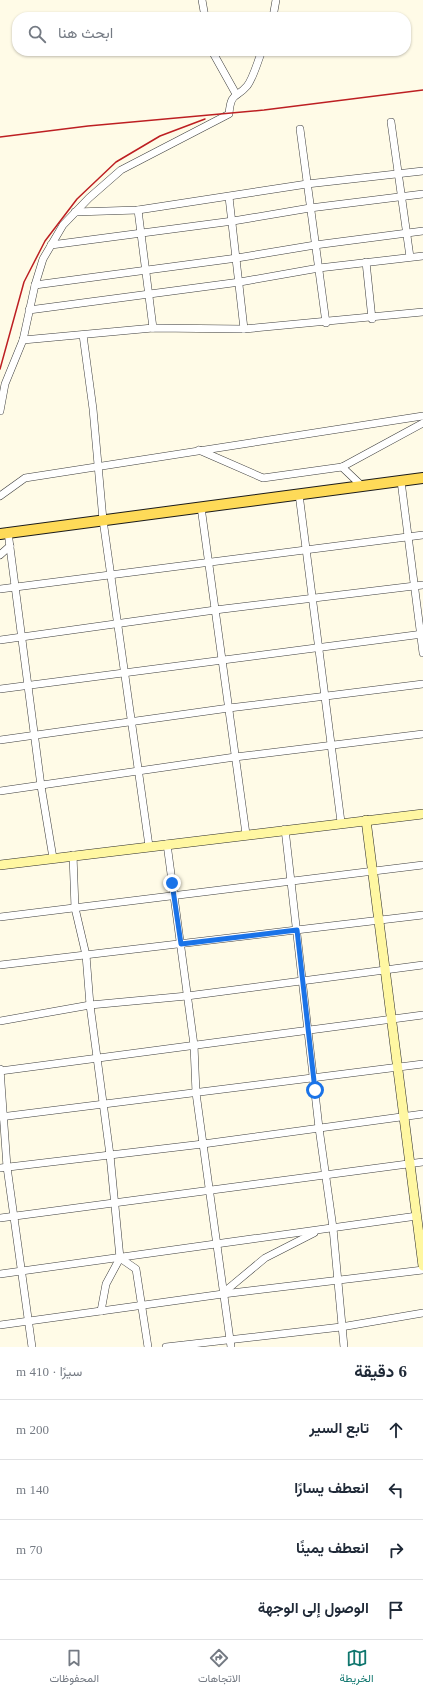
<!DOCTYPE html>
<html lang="ar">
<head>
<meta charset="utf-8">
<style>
  :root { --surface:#fff; --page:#f6f6f7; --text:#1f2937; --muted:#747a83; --line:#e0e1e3; --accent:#0f766e }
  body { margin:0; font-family:"Times New Roman",Vazirmatn,serif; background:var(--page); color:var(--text); direction:rtl }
  .stop { position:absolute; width:12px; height:12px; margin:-9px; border:3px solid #1a73e8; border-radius:50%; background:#fff }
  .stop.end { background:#1a73e8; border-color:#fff; box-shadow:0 1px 4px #0008 }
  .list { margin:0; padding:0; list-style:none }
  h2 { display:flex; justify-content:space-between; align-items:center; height:52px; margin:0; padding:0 16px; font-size:17px }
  h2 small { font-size:13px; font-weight:400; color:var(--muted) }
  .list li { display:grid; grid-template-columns:26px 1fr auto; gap:12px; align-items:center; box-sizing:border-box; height:60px; padding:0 16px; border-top:1px solid var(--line) }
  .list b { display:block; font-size:15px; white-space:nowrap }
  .list em { font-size:13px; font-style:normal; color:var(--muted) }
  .icon { flex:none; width:22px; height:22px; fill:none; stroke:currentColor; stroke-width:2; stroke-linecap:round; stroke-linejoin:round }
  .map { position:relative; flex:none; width:423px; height:1347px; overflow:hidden; direction:ltr }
  .search { position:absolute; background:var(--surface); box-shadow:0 1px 3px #0004; left:12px; right:12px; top:12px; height:44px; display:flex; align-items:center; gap:10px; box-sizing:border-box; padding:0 14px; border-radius:16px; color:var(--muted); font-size:15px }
  .sheet { height:292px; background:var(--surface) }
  nav { display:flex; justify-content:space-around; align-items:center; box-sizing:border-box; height:56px; border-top:1px solid var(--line); background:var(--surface); font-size:11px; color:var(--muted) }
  nav a { display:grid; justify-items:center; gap:2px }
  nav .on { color:var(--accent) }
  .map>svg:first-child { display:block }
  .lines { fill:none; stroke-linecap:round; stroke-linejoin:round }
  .street-casing { stroke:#3d3d3d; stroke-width:8 }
  .secondary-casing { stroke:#2c2c2c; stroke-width:10 }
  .primary-casing { stroke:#1b1b1b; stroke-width:12 }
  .street { stroke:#fff; stroke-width:7 }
  .secondary { stroke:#fff7a2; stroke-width:9 }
  .primary { stroke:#feda58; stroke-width:10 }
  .rail { stroke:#bd1f22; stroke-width:1.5 }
  .route { stroke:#1a73e8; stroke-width:5 }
</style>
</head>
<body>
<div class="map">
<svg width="423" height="1347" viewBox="0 0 423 1347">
  <rect width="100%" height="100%" fill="#fffbe7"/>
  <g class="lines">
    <g class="street-casing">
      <g id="street">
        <path d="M202 0 205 17"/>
        <path d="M273 17 276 0"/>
        <path d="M212 51 236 94"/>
        <path d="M391 122 410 257"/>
        <path d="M300 129 326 323"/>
        <path d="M229 197 244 329"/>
        <path d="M138 210 153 328"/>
        <path d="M75 212 138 210 307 184 423 171"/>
        <path d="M51 245 233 221 310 208 423 194"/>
        <path d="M366 262 372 319"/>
        <path d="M35 285 237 258 315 245 423 231"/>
        <path d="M29 310 240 282 319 268 423 256"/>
        <path d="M83 335 93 409 103 520 149 846"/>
        <path d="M23 340 153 328 244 329 423 312"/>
        <path d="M0 411 5 384 23 340 35 285 43 259 63 225 89 198 121 170 229 114C231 91 236 99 247 86 253 79 258 60 262 51"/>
        <path d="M199 450 263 478 342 467 423 423"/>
        <path d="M342 467 362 486"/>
        <path d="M401 481 423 653"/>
        <path d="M299 494 341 822"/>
        <path d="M0 496 25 478 423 416"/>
        <path d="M201 507 246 834"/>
        <path d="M8 532 41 786 53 858"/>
        <path d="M0 555 10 546"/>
        <path d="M0 589 423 535"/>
        <path d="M0 640 215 610 423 585"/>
        <path d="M0 689 423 634"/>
        <path d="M0 740 229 708 423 684"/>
        <path d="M0 791 235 757 423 734"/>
        <path d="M285 829 319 1128 333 1228 344 1347"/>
        <path d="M167 844 194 1045 196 1093 231 1347"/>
        <path d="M73 855 75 908 86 955 90 1005 110 1155 120 1258 136 1269 148 1347"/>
        <path d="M0 917 423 865"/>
        <path d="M0 965 423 915"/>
        <path d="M0 1021 90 1005 187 996 423 965"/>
        <path d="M0 1069 7 1167 32 1347"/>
        <path d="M0 1071 423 1015"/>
        <path d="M0 1117 423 1064"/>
        <path d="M0 1168 203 1144 423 1114"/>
        <path d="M0 1218 423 1162"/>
        <path d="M0 1274 417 1216"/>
        <path d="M223 1293 265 1258 314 1233"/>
        <path d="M101 1311 106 1284 120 1258"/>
        <path d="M0 1325 223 1294 423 1270"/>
        <path d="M166 1347 341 1327 423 1313"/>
      </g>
    </g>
    <g class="secondary-casing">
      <g id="secondary">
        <path d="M366 820 423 1266"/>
        <path d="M0 865 423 814"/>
      </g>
    </g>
    <g class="primary-casing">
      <path id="primary" d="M0 534 423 478"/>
    </g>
    <use href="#street" class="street"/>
    <use href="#secondary" class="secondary"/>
    <use href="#primary" class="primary"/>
    <g class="rail">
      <path d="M0 137 88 126 264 110 423 90"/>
      <path d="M0 369 24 282 45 241 77 199 116 162 160 136 205 119"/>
    </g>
  </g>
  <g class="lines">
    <path class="route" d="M172 883 181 944 297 930 315 1090"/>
  </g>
</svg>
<div class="stop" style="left:315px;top:1090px"></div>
<div class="stop end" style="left:172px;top:883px"></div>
<div class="search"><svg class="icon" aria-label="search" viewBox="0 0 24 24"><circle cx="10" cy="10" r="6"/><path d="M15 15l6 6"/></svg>ابحث هنا</div>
</div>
<section class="sheet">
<h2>6 دقيقة<small>سيرًا · 410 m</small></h2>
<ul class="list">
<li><svg class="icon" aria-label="ahead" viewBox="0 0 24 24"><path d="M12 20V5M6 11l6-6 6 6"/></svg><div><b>تابع السير</b></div><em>200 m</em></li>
<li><svg class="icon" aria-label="left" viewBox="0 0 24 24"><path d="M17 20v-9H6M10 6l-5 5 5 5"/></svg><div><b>انعطف يسارًا</b></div><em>140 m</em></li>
<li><svg class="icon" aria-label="right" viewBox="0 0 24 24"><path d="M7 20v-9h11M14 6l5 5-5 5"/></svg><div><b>انعطف يمينًا</b></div><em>70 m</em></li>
<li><svg class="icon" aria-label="arrive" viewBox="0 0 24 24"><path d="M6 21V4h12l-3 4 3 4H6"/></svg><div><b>الوصول إلى الوجهة</b></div></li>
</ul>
</section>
<nav>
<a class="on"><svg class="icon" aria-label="map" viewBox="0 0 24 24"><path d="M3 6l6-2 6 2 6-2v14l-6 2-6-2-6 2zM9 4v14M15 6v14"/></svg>الخريطة</a>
<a><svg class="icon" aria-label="directions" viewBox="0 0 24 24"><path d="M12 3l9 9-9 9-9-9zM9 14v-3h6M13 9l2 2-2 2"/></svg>الاتجاهات</a>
<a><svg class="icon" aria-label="saved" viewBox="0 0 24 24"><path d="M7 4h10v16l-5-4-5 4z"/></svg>المحفوظات</a>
</nav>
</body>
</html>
